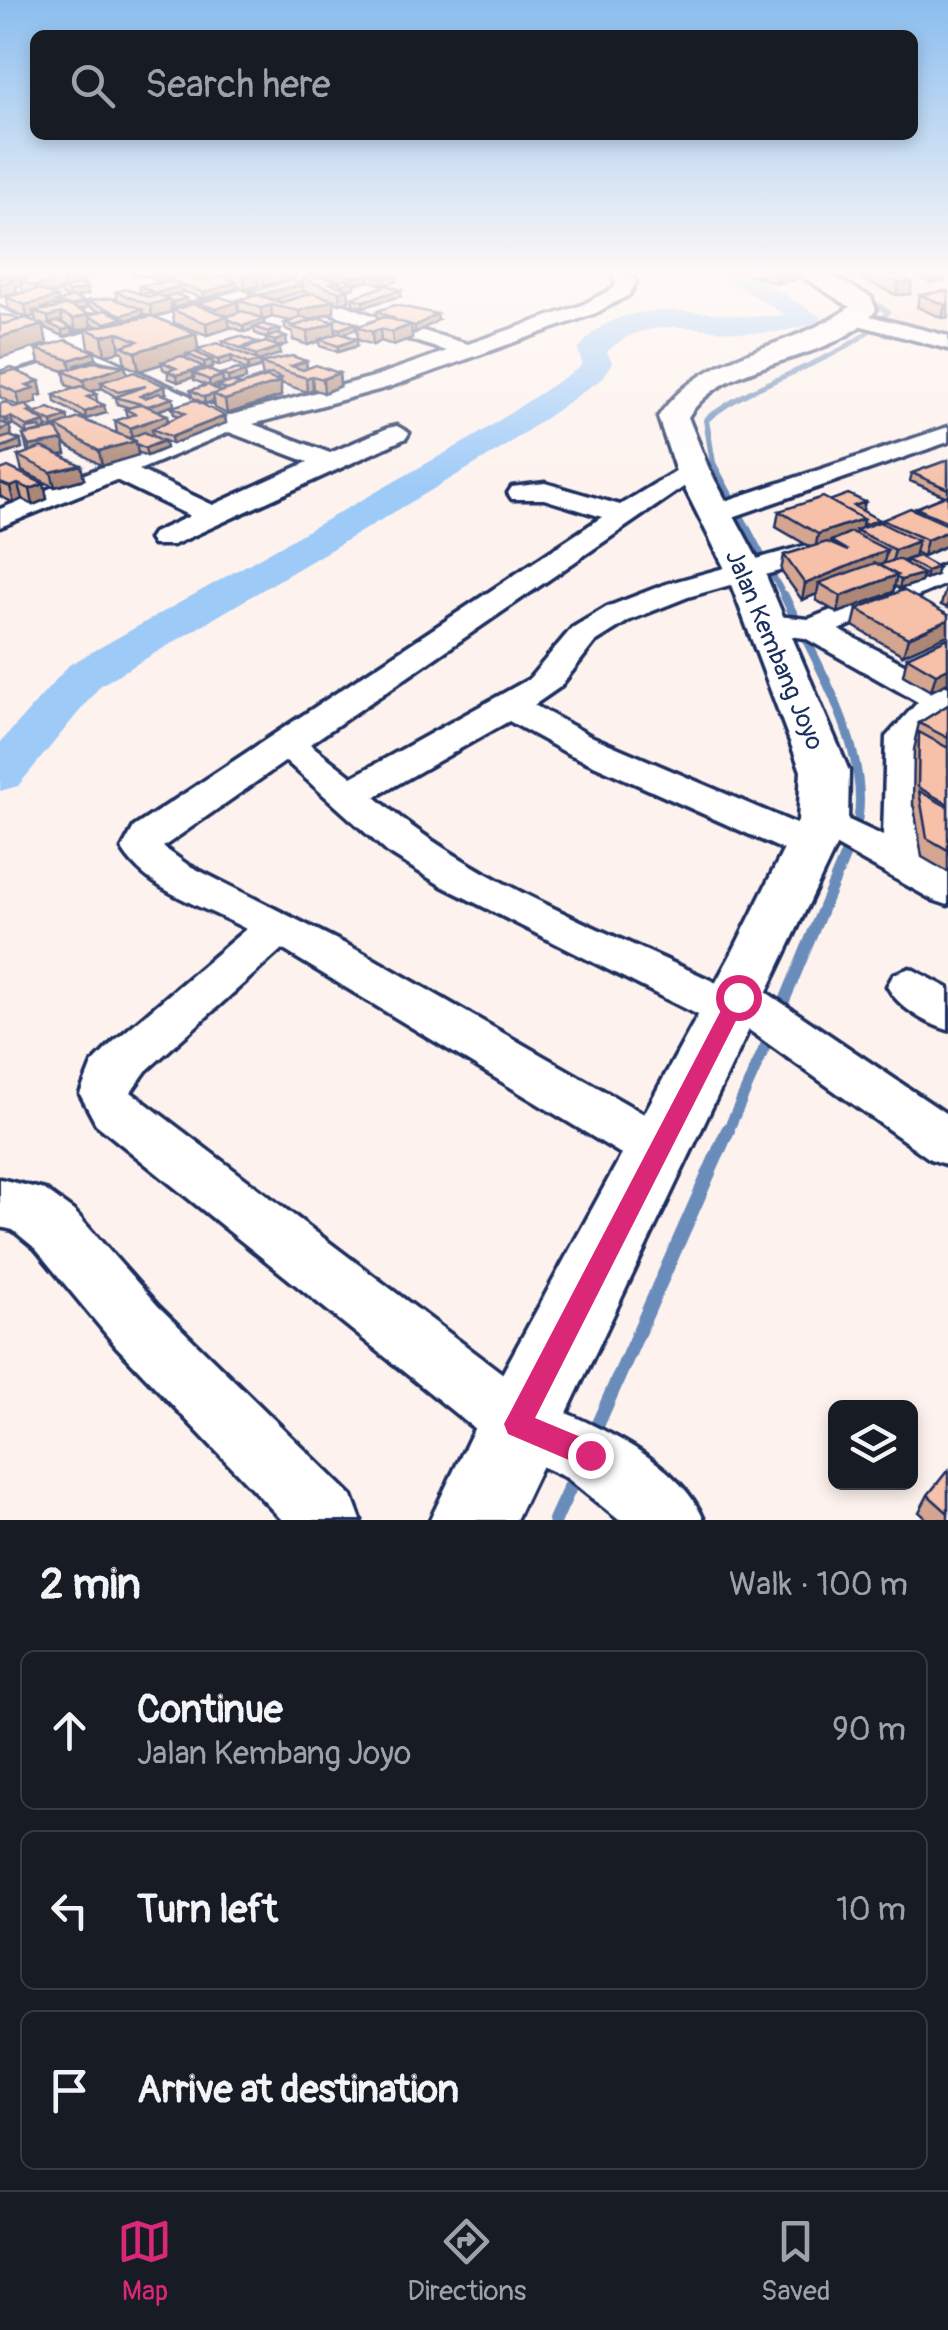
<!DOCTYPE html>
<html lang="en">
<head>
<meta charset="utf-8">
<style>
  :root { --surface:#171b24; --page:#242831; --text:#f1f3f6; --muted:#9ea1a6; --line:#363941; --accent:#db2777 }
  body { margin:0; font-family:Pangolin,sans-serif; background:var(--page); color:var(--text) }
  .controls { position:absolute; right:30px; bottom:30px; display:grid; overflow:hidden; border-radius:15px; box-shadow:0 5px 15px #0003 }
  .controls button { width:90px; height:90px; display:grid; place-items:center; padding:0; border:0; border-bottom:2px solid var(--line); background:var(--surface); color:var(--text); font:50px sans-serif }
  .stop { position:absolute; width:30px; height:30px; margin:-22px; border:8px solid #db2777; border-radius:50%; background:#fff }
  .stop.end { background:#db2777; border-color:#fff; box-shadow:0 2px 10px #0008 }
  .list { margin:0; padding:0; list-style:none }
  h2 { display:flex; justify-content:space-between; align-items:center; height:130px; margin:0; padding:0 40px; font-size:42px }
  h2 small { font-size:32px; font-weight:400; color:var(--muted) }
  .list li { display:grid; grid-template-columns:65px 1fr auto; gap:30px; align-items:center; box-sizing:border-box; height:160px; margin:0 20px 20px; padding:0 20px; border:2px solid var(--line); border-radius:15px }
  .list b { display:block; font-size:38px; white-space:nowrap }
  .list p { margin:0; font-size:32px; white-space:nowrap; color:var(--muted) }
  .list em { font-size:32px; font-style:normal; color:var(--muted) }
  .icon { flex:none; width:55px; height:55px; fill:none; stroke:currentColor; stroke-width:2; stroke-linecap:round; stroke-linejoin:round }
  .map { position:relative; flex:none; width:948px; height:1520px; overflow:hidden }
  .search { position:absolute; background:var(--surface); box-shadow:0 5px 15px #0003; left:30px; right:30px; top:30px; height:110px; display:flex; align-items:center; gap:25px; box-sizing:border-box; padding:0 35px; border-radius:15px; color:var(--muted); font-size:38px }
  .sheet { height:670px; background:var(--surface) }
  nav { display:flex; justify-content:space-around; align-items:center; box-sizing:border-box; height:140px; border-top:2px solid var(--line); background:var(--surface); font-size:28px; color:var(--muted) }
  nav a { display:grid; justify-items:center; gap:5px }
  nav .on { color:var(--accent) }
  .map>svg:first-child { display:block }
  .built { fill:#fbe3d9 }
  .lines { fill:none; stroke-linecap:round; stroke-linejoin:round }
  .stream-far4 { stroke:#6a8cba; stroke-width:5 }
  .stream-far3 { stroke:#6a8cba; stroke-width:6 }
  .stream-far2 { stroke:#6a8cba; stroke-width:9 }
  .stream-far1 { stroke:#6a8cba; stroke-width:11 }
  .stream { stroke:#6a8cba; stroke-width:14 }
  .river { fill:#9ecaf8; fill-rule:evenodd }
  .minor-casing { stroke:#1b2f5e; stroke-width:7 }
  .major-casing { stroke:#1b2f5e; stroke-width:7 }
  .minor { fill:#fff; fill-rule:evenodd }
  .major { fill:#fff; fill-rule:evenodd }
  .wall { fill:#d4a591; stroke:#1b2f5e; stroke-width:2.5; fill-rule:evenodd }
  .shaded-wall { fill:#ac8676; stroke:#1b2f5e; stroke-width:2.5 }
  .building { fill:#f6c0a9; stroke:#1b2f5e; stroke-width:2.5 }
  .route { fill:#db2777 }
  .labels { text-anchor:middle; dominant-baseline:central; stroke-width:8; stroke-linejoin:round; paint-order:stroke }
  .street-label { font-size:25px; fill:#1b2f5e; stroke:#fff }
</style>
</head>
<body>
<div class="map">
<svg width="948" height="1520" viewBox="0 0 948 1520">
  <rect width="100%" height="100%" fill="#fdf2ee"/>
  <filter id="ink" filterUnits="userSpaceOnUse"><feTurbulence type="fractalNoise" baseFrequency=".01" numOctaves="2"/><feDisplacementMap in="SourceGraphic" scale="20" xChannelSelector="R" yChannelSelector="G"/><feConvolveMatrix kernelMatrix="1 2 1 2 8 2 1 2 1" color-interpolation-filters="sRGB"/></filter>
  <g filter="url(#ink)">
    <path class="built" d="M812 275H948V333L937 336 854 318 863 310Z"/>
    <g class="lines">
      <path class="stream-far4" d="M710 417C761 375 848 363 888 312L864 296"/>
      <path class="stream-far3" d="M713 414 706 420 713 463 785 598"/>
      <path class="stream-far2" d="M784 595C814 659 877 760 855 832"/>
      <g class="stream-far1">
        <path d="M779 1014 856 829"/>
        <path d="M727 1133 771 1033"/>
      </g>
      <g class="stream">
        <path d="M593 1435 728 1130"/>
        <path d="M555 1520 577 1472"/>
      </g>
      <path class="river" d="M720 275H751L822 317 818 323C797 328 778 333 756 333 703 333 650 311 607 352L612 362 603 378 501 449 101 685 18 786 0 791V743L69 665 477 435 580 367 582 362 578 350C625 283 718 324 785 315Z"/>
      <g class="minor-casing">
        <g id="minor">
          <path d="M612 275H631L636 282 629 295 596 313 389 387 253 424 330 453 388 428 397 426 409 433 406 438 173 545H153L149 539 153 533 190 516 116 480 0 527V509L209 423 0 322V308L231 415 373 377 447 351 371 328 281 294V286H295L385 320 468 344 582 305 614 288 616 282ZM229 432 308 462 213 505 139 470Z"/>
          <path d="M854 312 948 336V349L847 322V314Z"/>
          <path d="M948 427V442L724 520H704L700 514 704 508Z"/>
          <path d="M692 461 705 469 701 475 310 744 352 777 529 679 572 628 607 607 666 584 829 539 839 542 844 548 839 554 688 597 630 620 595 642 560 687 534 705 593 737 808 829 803 821 809 812 823 808 883 836 886 737 918 702 805 638 755 632 750 625 755 618 766 615 809 619 948 563V583L839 630 948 687V712L922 739 924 858 948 871V905L933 900 826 840 829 845 823 855 809 859 795 855 567 753 509 721 375 797C472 882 606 930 721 985L738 979 754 984 948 1115V1165L930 1159 742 1025 731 1028 714 1023 442 886 387 852 286 761 163 847 188 865 367 955 679 1134 686 1150 679 1166 660 1173 641 1166 282 949 146 1071 131 1092 540 1402C596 1425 680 1461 704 1520H619L567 1478 496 1446 96 1124 80 1094 92 1064 112 1043 246 929C204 906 148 892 122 849L134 827 602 517 544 499H512L508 493 512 487 545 483 620 505Z"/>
          <path d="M910 968 948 988V1030C925 1023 899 1008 887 986L894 974Z"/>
          <path d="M0 1179 45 1190 75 1212 158 1306 352 1496 361 1520H282L116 1346 35 1248 13 1230 0 1227Z"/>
        </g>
      </g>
      <g class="major-casing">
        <g id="major">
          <path d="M297 275H336L332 280 0 373V356Z"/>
          <path d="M800 275H830L871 297 876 310C831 368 729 353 688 417L709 469 764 571 849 771 848 821 516 1520H430L490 1396 733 951 798 821 801 771 726 571 675 469 658 417C705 348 786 353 850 307Z"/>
        </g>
      </g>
      <use href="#minor" class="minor"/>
      <use href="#major" class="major"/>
    </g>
    <g class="wall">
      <path d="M0 275 62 277 83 280 88 294 73 298 85 302 86 308 79 310 89 314 100 312 89 307 87 301 117 300 116 292 141 294H143L140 293 139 286 163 283 147 276 130 275H202L192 279 197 281 220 277V275H297V277L264 286 258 283V286L245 290 236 286 237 288 204 299 183 291 164 297 187 304 173 308 171 307 172 312 154 317 198 349 224 346 223 341 257 342V345L266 342V338L255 333 254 329 244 332 229 326 230 328 207 335 174 323 172 310 199 305 198 303 237 302 239 313 238 300 249 297V292L302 284V279L323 275H396V281L382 285 369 280V281L353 284 354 288 348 289 349 301 340 304 334 302V312L311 320 356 329 343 334 357 339V346L338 352 320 346V341L308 345 293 340V332L285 329V323L290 321 272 317 264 320V325L280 329V335L286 337 287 344 278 347 280 354 260 360 261 363 306 361 307 369 339 373 340 386 324 393 313 389 307 392 281 383 280 385 281 396 227 414 215 408 214 401 205 404 192 397 191 390 206 385 194 380V377L178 382 168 378V371L163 369 162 364 139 371 125 365 123 352 120 351 105 355 89 348 86 329 99 327 90 323 91 327 76 331 72 330 73 334 63 336 44 327 47 344 19 320 36 322 35 316 27 318 9 309 6 297 23 293 22 284 16 286 17 292ZM61 292 62 295 70 298 58 302 57 297 51 294ZM143 314 149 316 125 321 143 315ZM232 362 248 371 261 367 263 377 241 385 234 383 246 379 220 375 205 369 213 367V363L219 366ZM223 382 226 383 218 386 219 390 212 386Z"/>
      <path d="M747 275H795L794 280 777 283Z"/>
      <path d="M863 275H898L910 294 896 295 862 279Z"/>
      <path d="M913 275H946L944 281 931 283Z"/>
      <path d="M948 292V317L942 318 917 307 920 295Z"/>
      <path d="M401 296 363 307 353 304 352 298Z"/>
      <path d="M377 311 438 320 415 333 412 332V338L393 345 381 341 373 345 358 340 357 327 380 318 377 317Z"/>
      <path d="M36 349 125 366 127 374 166 393 163 394 174 405 157 411 167 415 168 422 179 416 174 414 172 407 225 416 226 423 172 444 164 441 166 448 147 456 137 452 138 455 102 466 63 443 66 454 60 455 84 479 55 487 22 471 18 456 28 453 23 435 27 434 13 424 9 425 12 437 20 440 22 448 0 456V404L15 408 20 407 0 397V371L39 381 42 395 36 396 37 402 25 406 33 411 34 416V414L67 416 68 422 117 433 115 421 127 417 125 409 130 408 117 404 116 397 102 388 91 392 96 394 97 401H96L106 413 86 419 55 402 54 395 75 388 66 385 64 371 39 363ZM46 426 53 429 57 428V431L42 430 46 429Z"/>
      <path d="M948 460V545L923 556 915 552 914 557 903 562 906 564 907 560 936 575 925 579 922 578 921 582 899 589 895 586 893 592 838 613 816 600 817 594 802 600 781 571 784 555 810 547 776 527 779 511 863 510H861L878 522 882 523V520L915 511 916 508 945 496 910 481 912 473Z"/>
      <path d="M0 470 44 484 47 499 33 505 22 499 14 503 0 496Z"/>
      <path d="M948 587V608L941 605 946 588Z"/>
      <path d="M857 609 948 615 903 655 853 626Z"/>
      <path d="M948 638V683L931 691 903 675 907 657Z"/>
      <path d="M948 705V872L922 857 914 807 913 806 914 750 916 741 915 740 919 723Z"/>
      <path d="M948 1470V1520H928L919 1512 928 1495Z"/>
    </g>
    <g class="shaded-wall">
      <path d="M31 275H41L21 281 22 284 16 286 17 292 0 297V284Z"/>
      <path d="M257 275 258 286 245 290 244 278Z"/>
      <path d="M263 275H297V277L264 286Z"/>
      <path d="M369 275V281L353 284 354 288 348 289 349 301 340 304 339 292 330 283 340 280 341 285 345 279Z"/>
      <path d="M396 275V281L382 285V279Z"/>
      <path d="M788 275H795L794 280 777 283 778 277Z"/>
      <path d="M933 275H946L944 281 931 283Z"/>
      <path d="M63 278 66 290 61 289V292L37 298 35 286Z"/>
      <path d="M236 282 237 288 204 299V293Z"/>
      <path d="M912 282 910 294 896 295 899 283Z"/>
      <path d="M303 284 304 296 281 302 259 295Z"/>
      <path d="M182 286 183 292 161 298 170 299 172 312 152 317 150 305 157 298 156 293Z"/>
      <path d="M87 288 88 294 70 299 69 292Z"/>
      <path d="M401 290V296L363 307V301Z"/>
      <path d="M57 297 59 309 43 308 44 313 33 311 35 316 27 318 25 305Z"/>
      <path d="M186 298 187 304 173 308V302Z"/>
      <path d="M334 300V312L300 323 299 311Z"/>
      <path d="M85 302 86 308 61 313 63 326 49 324 48 317 68 307Z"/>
      <path d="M237 302 239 315 228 318 230 328 207 335 206 323 217 319 216 309Z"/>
      <path d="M271 305 272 317 264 320V325L254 327V329L244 332 243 326 262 320 261 308Z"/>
      <path d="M945 305H948V317L942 318Z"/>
      <path d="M142 309 143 315 125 320V324L107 330 106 323 122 319V315Z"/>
      <path d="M89 314 91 327 76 331 73 319Z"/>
      <path d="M437 314 438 320 415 333V326Z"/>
      <path d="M335 322 336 335 308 345 307 332Z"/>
      <path d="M356 323V329L340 335V329Z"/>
      <path d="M43 325 47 344 0 358V337Z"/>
      <path d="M411 325 412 338 393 345 392 332Z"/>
      <path d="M72 328 73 334 63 336 62 330Z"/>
      <path d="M280 329V335L269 339 268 332Z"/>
      <path d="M380 329 381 341 373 345 372 332Z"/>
      <path d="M117 332 120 351 105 355 102 336Z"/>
      <path d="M196 334 199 353 190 356 187 354V356L164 363 162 362V364L139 371 135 352Z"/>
      <path d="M286 337 287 344 275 348V341Z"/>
      <path d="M357 339V346L338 352V346Z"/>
      <path d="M280 347V354L258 361H260L261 367 248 371V364L256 362V355Z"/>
      <path d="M95 352 97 365 72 373 69 360Z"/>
      <path d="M231 356 232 362 219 366 218 360Z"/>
      <path d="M212 360 213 367 205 369 204 362Z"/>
      <path d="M306 361 307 374 291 366Z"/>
      <path d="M125 366 128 379 101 382 102 388 86 393 83 380Z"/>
      <path d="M204 367 205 373H193L194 377 178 382 177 375Z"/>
      <path d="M245 372 246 379 229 384 228 377Z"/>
      <path d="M339 373 340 386 324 393 323 379Z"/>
      <path d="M222 376 223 383 210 387 209 380Z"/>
      <path d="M312 376 313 389 307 392 306 378Z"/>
      <path d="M281 378V396L227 414 225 400Z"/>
      <path d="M39 381 42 395 36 396 37 402 20 407 17 393 27 385Z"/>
      <path d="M165 386 166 393 141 403 140 396Z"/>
      <path d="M213 394 214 401 205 404 204 397Z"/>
      <path d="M173 398 174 405 148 414 147 406Z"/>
      <path d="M104 405 106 413 86 419 85 412Z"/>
      <path d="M167 415 169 429H152L153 435 136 441 138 455 102 466 99 451 132 442 130 428Z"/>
      <path d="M67 416 69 423 53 429 52 422Z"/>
      <path d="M225 416 226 423 172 444 171 437Z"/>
      <path d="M11 417 13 424 9 425 13 441 0 446V420Z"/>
      <path d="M45 422 46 429 30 434 28 427Z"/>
      <path d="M20 440 22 448 0 456V448Z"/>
      <path d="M63 440 66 454 32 460 29 446Z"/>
      <path d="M164 441 166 448 147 456 145 448Z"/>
      <path d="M81 465 84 479 55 487 51 472Z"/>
      <path d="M18 484 22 499 14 503 10 487Z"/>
      <path d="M44 484 47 499 33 505 30 489Z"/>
      <path d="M865 502 863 510 852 514 854 506Z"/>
      <path d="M863 519 861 533 856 530 855 537 831 541 830 545 815 550 818 534Z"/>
      <path d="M948 531V545L923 556 927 540Z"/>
      <path d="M918 541 914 557 891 566 895 550Z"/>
      <path d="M887 550 883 566 819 583 817 594 802 600 805 584Z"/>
      <path d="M938 567 936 575 925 579 927 571Z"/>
      <path d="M923 574 921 582 899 589 901 580Z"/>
      <path d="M897 575 893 592 838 613 841 596Z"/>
      <path d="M948 620V635L903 655 908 638Z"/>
      <path d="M948 668V683L931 691 936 674Z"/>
    </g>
    <g class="building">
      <path d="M0 275 4 276 31 275 14 280 5 277 0 278Z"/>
      <path d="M42 275H54L63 278 35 286 21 281Z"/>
      <path d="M68 275 83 280 73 283 60 277Z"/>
      <path d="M158 275H183L197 281 221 276 236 282 204 293Z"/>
      <path d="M323 275H369L345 279 353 282 341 285 340 280 317 277Z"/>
      <path d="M372 275H395L382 279Z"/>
      <path d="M881 275H898L912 282 899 283Z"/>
      <path d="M314 276 340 280 330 283 348 289 339 292 302 279Z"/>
      <path d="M5 277 15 280 0 284V278Z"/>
      <path d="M290 280 303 284 259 295 249 292Z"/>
      <path d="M171 281 182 286 156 293 139 286Z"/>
      <path d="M80 284 87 288 69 292 61 289Z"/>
      <path d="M387 285 401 290 363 301 352 298Z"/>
      <path d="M38 289 57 297 25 305 6 297Z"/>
      <path d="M126 289 149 297 158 295 170 299 150 305 116 292Z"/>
      <path d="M303 291 310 293 282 302 274 300Z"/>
      <path d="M943 291 948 292V305H945L920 295Z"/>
      <path d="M148 292 156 295 149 297 141 294Z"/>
      <path d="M312 293 334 300 299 311 271 305 261 308 238 300 258 295 281 303Z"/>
      <path d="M175 294 186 298 173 302 165 297Z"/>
      <path d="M73 297 85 302 70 306 56 302Z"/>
      <path d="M220 297 237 302 216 309 198 303Z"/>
      <path d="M112 298 142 309 122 315 87 301Z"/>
      <path d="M194 304 228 316 206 323 172 310Z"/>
      <path d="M54 305 60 307 48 310 43 308Z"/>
      <path d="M67 305 89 314 73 319 61 313 48 317 33 311 53 309Z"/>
      <path d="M395 305 437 314 415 326 390 319 393 318 377 311Z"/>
      <path d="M105 310 124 318 106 323 89 317V315Z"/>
      <path d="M243 311 264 319 243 326 228 319V316Z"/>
      <path d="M0 315 13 316 19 320 5 324 0 323Z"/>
      <path d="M152 316 196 334 135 352 122 346 138 341 117 332 102 336 86 329Z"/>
      <path d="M302 317 312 320 295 326 285 323Z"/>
      <path d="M384 317 411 325 392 332 380 329 372 332 357 327Z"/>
      <path d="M26 318 43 325 0 337V323L5 324Z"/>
      <path d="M320 318 335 322 307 332 292 327Z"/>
      <path d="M340 318 356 323 340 329 335 327V322L331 321Z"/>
      <path d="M58 321 72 328 62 330 49 324Z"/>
      <path d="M262 324 280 329 268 332 254 327Z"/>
      <path d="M339 333 357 339 338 346 320 339Z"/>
      <path d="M277 334 286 337 275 341 265 338Z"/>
      <path d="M240 336 257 342 240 348 223 341Z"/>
      <path d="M66 340 95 352 69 360 36 349Z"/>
      <path d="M266 342 280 347 256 355 242 349Z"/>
      <path d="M217 343 260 361 248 364 231 356 218 360 198 349Z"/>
      <path d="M195 352 212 360 204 362 187 354Z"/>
      <path d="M181 356 204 367 177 375 167 371 176 368 162 362Z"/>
      <path d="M292 356 306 361 291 366 303 370 316 365 339 373 323 379 312 376 306 378 260 363Z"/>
      <path d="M95 359 105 363 93 362 78 366 76 365Z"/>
      <path d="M93 362 125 366 83 380 63 371Z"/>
      <path d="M11 367 21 373 14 370 0 374V371Z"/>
      <path d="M207 369 222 376 209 380 193 373Z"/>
      <path d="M238 369 245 372 228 377 220 374Z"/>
      <path d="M14 370 39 381 27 385 34 388 17 393 0 385V374Z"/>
      <path d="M134 372 165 386 140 396 145 398 159 393 173 398 148 406 115 397 146 386 118 392 101 382Z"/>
      <path d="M271 374 281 378 274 380 267 377 250 381Z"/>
      <path d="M267 377 280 382 225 400 213 394Z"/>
      <path d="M231 382 241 385 227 390 218 386Z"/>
      <path d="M208 385 221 392 204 397 191 390Z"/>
      <path d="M81 386 96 394 87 397 104 405 85 412 54 395Z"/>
      <path d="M194 400 225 416 171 437 152 429 185 413 172 407Z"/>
      <path d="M5 402 15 408 25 405 33 411 28 412 45 422 28 427 11 417 3 419 0 418V404Z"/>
      <path d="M142 404 167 415 130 428 115 421 135 414 125 409Z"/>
      <path d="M49 408 67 416 52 422 34 414Z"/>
      <path d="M0 418 8 421 3 423 10 426 0 430Z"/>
      <path d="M79 418 136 441 99 451 56 426Z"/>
      <path d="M40 427 42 431 28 434 26 429Z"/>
      <path d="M56 429 63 440 29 446 23 435Z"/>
      <path d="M144 432 164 441 145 448 136 444V441L129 438Z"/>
      <path d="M10 436 20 440 0 448V439Z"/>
      <path d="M42 447 81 465 51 472 18 456Z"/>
      <path d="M948 460V489L912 473Z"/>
      <path d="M8 467 44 484 30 489 18 484 10 487 0 483V470Z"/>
      <path d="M848 494 865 502 854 506 879 520 863 525V519L829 501Z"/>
      <path d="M948 495V522L916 508Z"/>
      <path d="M823 497 863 519 818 534 779 511Z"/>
      <path d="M910 508 948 525V531L927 540 882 520Z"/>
      <path d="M879 522 918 541 895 550 856 530Z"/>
      <path d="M851 532 887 550 805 584 784 555 827 542 848 551 831 541Z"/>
      <path d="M918 556 938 567 927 571 907 560Z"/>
      <path d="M898 559 923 574 901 580 897 578V575L879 565Z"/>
      <path d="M875 563 897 575 841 596 819 583Z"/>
      <path d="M903 590 948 615V620L908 638 857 609Z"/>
      <path d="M948 638V668L936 674 907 657Z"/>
      <path d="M948 705V738L919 723Z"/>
      <path d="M919 732 948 748V804L918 787Z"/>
      <path d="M919 791 948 807V850L927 838Z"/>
      <path d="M948 1470V1513L928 1495Z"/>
    </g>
  </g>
  <linearGradient id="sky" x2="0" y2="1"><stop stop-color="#8abdee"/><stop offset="0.56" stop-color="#fef9f7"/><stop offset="1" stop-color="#fef9f7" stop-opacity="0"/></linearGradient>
  <rect width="948" height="488" fill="url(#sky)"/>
  <path class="route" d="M738 989 748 997 535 1418 600 1445 604 1455 600 1465 590 1469 508 1434 504 1424 728 997Z"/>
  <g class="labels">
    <g class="street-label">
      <text transform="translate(774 650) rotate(67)">Jalan Kembang Joyo</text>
    </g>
  </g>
</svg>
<div class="controls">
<button><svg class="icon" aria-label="layers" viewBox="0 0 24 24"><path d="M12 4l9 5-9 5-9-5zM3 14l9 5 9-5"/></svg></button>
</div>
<div class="stop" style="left:738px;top:997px"></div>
<div class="stop end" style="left:590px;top:1455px"></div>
<div class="search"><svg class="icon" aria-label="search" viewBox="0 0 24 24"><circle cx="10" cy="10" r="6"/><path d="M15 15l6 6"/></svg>Search here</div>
</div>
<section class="sheet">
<h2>2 min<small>Walk · 100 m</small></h2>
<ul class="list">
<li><svg class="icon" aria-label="ahead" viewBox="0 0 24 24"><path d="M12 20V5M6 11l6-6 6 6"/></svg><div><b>Continue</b><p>Jalan Kembang Joyo</p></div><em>90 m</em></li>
<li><svg class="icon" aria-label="left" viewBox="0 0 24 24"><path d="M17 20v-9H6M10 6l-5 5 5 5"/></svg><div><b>Turn left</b></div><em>10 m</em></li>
<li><svg class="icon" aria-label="arrive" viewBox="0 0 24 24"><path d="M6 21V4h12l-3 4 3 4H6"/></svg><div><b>Arrive at destination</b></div></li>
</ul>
</section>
<nav>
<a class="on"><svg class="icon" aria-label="map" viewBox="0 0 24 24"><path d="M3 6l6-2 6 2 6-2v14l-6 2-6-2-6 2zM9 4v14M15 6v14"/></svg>Map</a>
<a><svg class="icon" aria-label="directions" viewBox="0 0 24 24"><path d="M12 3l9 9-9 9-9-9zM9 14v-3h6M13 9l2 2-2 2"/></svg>Directions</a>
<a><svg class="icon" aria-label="saved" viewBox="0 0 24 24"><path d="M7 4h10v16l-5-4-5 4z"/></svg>Saved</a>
</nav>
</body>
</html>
